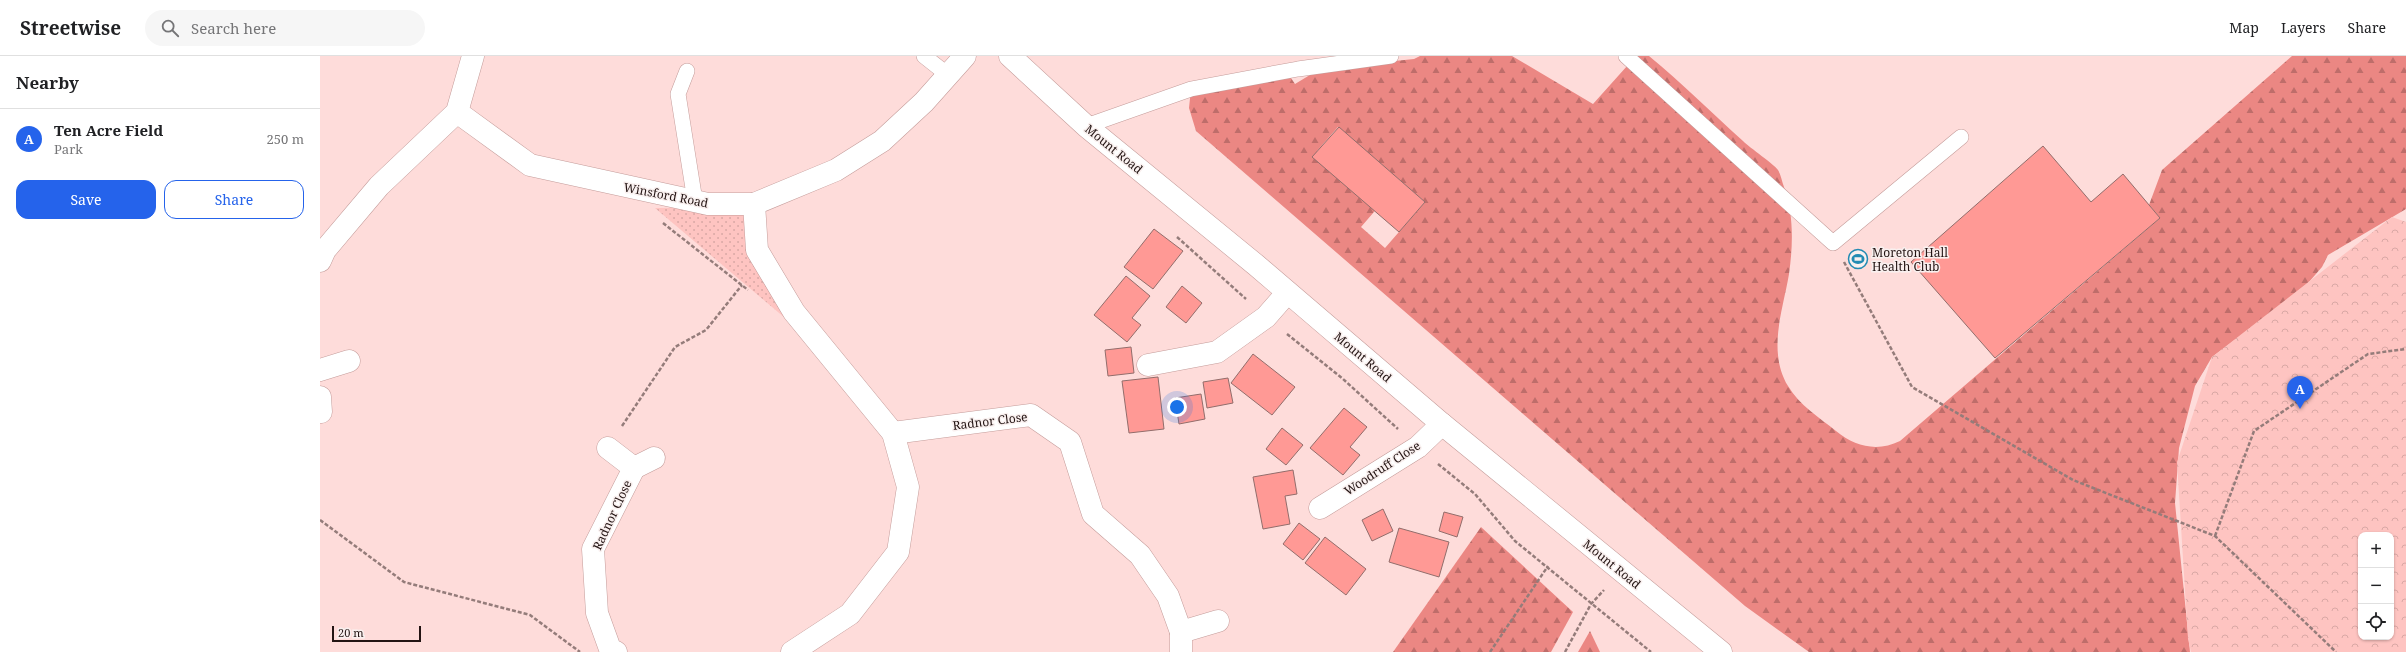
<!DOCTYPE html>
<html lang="en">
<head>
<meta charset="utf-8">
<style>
  :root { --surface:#fff; --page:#f6f6f6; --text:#202124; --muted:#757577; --line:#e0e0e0; --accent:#2563eb }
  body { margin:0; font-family:"Noto Serif",serif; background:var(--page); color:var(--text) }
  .controls { position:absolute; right:12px; bottom:12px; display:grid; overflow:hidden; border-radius:8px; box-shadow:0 1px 3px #0004 }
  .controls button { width:36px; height:36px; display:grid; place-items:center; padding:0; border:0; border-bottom:1px solid var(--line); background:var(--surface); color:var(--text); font:20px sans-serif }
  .scale { position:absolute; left:12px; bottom:10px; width:89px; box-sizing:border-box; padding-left:4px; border:2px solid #231413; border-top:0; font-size:11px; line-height:14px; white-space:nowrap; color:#231413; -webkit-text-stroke:3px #f9f0ef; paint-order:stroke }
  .you { position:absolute; left:857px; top:351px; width:14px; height:14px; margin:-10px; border:3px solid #fff; border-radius:50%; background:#1a73e8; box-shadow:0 0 0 6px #1a73e833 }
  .badge { display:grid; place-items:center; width:26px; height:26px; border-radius:50%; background:var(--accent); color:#fff; font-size:13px; font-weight:700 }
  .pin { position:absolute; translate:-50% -33px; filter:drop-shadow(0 1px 2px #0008) }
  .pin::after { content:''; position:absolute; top:21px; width:14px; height:12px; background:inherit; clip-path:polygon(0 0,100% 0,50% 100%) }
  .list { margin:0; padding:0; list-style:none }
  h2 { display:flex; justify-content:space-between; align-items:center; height:52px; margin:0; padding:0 16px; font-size:17px }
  h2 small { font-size:13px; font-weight:400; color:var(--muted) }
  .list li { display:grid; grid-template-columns:26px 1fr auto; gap:12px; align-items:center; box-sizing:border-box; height:60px; padding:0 16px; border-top:1px solid var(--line) }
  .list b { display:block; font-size:15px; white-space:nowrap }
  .list p { margin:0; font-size:13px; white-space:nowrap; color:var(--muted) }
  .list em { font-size:13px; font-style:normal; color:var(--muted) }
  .actions { display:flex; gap:8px; padding:12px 16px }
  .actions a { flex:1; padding:9px 0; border:1px solid var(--accent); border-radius:12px; text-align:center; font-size:14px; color:var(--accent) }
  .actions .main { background:var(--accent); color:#fff }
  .icon { flex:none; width:22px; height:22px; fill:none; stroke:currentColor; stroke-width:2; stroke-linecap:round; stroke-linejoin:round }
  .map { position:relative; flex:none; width:2086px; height:596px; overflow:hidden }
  header { display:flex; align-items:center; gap:24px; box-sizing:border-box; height:56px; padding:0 20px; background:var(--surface); border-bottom:1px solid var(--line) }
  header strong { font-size:19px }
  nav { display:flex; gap:22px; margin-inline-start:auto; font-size:14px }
  .search { width:280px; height:36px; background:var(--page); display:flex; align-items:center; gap:10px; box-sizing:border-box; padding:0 14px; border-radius:22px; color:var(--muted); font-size:15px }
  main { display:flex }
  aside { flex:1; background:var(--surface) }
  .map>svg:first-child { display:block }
  .grass { fill:url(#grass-dots) }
  .forest { fill:url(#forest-firs); fill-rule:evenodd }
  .park { fill:url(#park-crowns); fill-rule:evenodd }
  .building { fill:#ff9995; stroke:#926d6b }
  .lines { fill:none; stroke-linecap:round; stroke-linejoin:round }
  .service-casing { stroke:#c49c9a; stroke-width:16 }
  .minor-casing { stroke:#c49c9a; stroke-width:23 }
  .tertiary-casing { stroke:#c49c9a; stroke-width:23 }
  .path { stroke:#947c7a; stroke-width:2.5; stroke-dasharray:4 2; stroke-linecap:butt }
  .service { stroke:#fff; stroke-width:15 }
  .minor { stroke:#fff; stroke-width:22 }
  .tertiary { stroke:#fff; stroke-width:22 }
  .labels { text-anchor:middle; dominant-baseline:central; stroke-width:3; stroke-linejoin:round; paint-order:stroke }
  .street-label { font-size:12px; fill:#231413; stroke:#f9f0ef }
  .poi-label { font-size:12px; fill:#231413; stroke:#f9f0ef; text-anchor:start }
</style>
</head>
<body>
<header>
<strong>Streetwise</strong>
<div class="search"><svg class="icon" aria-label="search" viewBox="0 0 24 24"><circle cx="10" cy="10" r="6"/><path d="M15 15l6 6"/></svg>Search here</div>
<nav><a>Map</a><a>Layers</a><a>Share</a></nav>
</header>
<main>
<aside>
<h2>Nearby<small></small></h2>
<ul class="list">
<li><span class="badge">A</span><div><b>Ten Acre Field</b><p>Park</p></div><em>250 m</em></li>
</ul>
<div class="actions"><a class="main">Save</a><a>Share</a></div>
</aside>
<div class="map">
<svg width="2086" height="596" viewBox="0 0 2086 596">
  <defs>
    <pattern id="grass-dots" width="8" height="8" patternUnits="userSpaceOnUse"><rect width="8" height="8" fill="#fec4c1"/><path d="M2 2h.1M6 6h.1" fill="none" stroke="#d9a8a5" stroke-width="1.8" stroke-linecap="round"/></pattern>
    <pattern id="forest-firs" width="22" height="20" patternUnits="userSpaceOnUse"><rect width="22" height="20" fill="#eb8783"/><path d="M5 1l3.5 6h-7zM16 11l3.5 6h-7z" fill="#be6d6a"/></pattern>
    <pattern id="park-crowns" width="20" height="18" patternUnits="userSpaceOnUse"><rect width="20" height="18" fill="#fec4c1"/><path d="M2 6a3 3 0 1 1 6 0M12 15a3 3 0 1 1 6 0" fill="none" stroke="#d9a8a5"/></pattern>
  </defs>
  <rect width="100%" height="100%" fill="#fedcda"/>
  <path class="grass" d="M434 151 437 194 485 279 335 152Z"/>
  <g class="forest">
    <path d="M1100 0H1192L1273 48 1316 0H1329C1362 27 1392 57 1423 85 1430 92 1454 108 1458 114 1461 119 1462 126 1464 131 1474 158 1473 190 1469 218 1463 254 1447 295 1468 330 1479 349 1500 362 1516 375 1535 391 1558 396 1580 385L1840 162 1829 149 1842 114 1972 0H2086V153L2008 199 2002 211 1982 234 1892 301 1875 330 1859 392 1855 447 1870 596H1489L1425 550 876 75 869 52 871 33 965 13 975 28 1008 8 1055 7 1094 3ZM1018 71 1105 146 1065 192 1041 171 1060 149 997 95Z"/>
    <path d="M1161 471 1253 556 1231 596H1073Z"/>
    <path d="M1270 575 1280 596H1258Z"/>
  </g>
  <path class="park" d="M2072 161 2086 166V596H1871L1868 583 1857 406 1892 301ZM2041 479H2071V581H2041Z"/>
  <g class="building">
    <path d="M1019 71 1105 146 1079 176 992 101Z"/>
    <path d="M1723 90 1771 146 1803 118 1840 162 1675 302 1591 206Z"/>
    <path d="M834 173 863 195 833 233 804 211Z"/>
    <path d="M806 220 830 240 812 262 821 269 807 286 774 259Z"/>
    <path d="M862 230 882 247 866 267 846 251Z"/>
    <path d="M811 291 814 317 788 320 785 294Z"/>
    <path d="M933 298 975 331 952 359 911 327Z"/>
    <path d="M838 321 844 373 809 377 802 325Z"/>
    <path d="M908 322 913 347 887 352 883 326Z"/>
    <path d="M881 338 885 363 859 368 855 342Z"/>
    <path d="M1024 352 1047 371 1030 391 1040 399 1023 419 990 392Z"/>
    <path d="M962 372 983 389 966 409 946 393Z"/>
    <path d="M973 414 977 438 965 440 970 468 943 473 933 421Z"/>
    <path d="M1063 453 1073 475 1052 485 1042 464Z"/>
    <path d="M1124 456 1143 461 1137 481 1119 475Z"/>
    <path d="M979 467 1000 483 983 504 963 488Z"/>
    <path d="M1079 472 1129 486 1119 521 1069 506Z"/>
    <path d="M1005 481 1046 513 1026 539 985 507Z"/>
  </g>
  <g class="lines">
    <g class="service-casing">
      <g id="service">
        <path d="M604 0 628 19"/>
        <path d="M1306 0 1513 187 1641 81"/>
        <path d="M367 15 358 38 375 145"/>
        <path d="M766 70 871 33 978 13 1071 0"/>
      </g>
    </g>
    <g class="minor-casing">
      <g id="minor">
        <path d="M137 56 210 109 388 148H434L516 114 562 85 604 46 645 0"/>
        <path d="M434 148 437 194 474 256 573 377 588 431 578 496 530 558 472 596"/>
        <path d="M0 205 5 194 59 130 137 56 153 0"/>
        <path d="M828 309 897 296 946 261 967 237"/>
        <path d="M0 314 29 305"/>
        <path d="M0 341 1 356"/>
        <path d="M573 377 711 359 750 386 773 458 820 499 848 540 861 576"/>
        <path d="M288 392 314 412 334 402"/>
        <path d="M1000 452 1098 391 1122 368"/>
        <path d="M296 596 290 593 277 557 273 493 314 412"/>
        <path d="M861 596V576L898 565"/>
      </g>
    </g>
    <g class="tertiary-casing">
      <path id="tertiary" d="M690 0 766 70 936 209 1122 368 1401 596"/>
    </g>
    <g class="path">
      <path d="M343 167 428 234"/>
      <path d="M857 181 926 243"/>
      <path d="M1524 206 1592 331 1753 424 1895 480 2016 596"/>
      <path d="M967 278 1023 323 1078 373"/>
      <path d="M302 370 355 291 386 274 422 229"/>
      <path d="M1118 408 1155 438 1195 485 1331 596"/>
      <path d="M0 464 84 526 210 559 260 596"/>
      <path d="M1895 480 1934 375 2048 298 2086 293"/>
      <path d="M1170 596 1228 510"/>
      <path d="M1245 596 1271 548 1284 534"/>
    </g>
    <use href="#service" class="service"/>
    <use href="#minor" class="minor"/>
    <use href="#tertiary" class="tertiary"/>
  </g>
  <defs>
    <g id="stadium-ring" transform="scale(1)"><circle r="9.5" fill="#f9f0ef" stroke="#238bb3" stroke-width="1.5"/><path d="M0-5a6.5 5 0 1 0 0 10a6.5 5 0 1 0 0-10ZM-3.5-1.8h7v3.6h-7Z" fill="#238bb3"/></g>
  </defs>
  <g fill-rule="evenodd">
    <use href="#stadium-ring" x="1538" y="203"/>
  </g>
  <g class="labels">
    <g class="street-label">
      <text transform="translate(794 93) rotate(39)">Mount Road</text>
      <text transform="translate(346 139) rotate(11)">Winsford Road</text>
      <text transform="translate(1043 301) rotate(40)">Mount Road</text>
      <text transform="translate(670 365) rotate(-7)">Radnor Close</text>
      <text transform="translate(1062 412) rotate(-33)">Woodruff Close</text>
      <text transform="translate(292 459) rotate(-65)">Radnor Close</text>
      <text transform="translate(1292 508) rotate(39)">Mount Road</text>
    </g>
    <g class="poi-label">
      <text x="1552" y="196">Moreton Hall<tspan x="1552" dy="14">Health Club</tspan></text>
    </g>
  </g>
</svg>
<div class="controls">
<button>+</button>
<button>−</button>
<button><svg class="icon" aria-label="locate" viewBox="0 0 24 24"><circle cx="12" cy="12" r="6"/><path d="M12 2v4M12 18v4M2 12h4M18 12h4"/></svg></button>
</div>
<div class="scale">20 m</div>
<div class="you"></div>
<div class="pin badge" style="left:1980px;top:353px">A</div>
</div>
</main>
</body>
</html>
